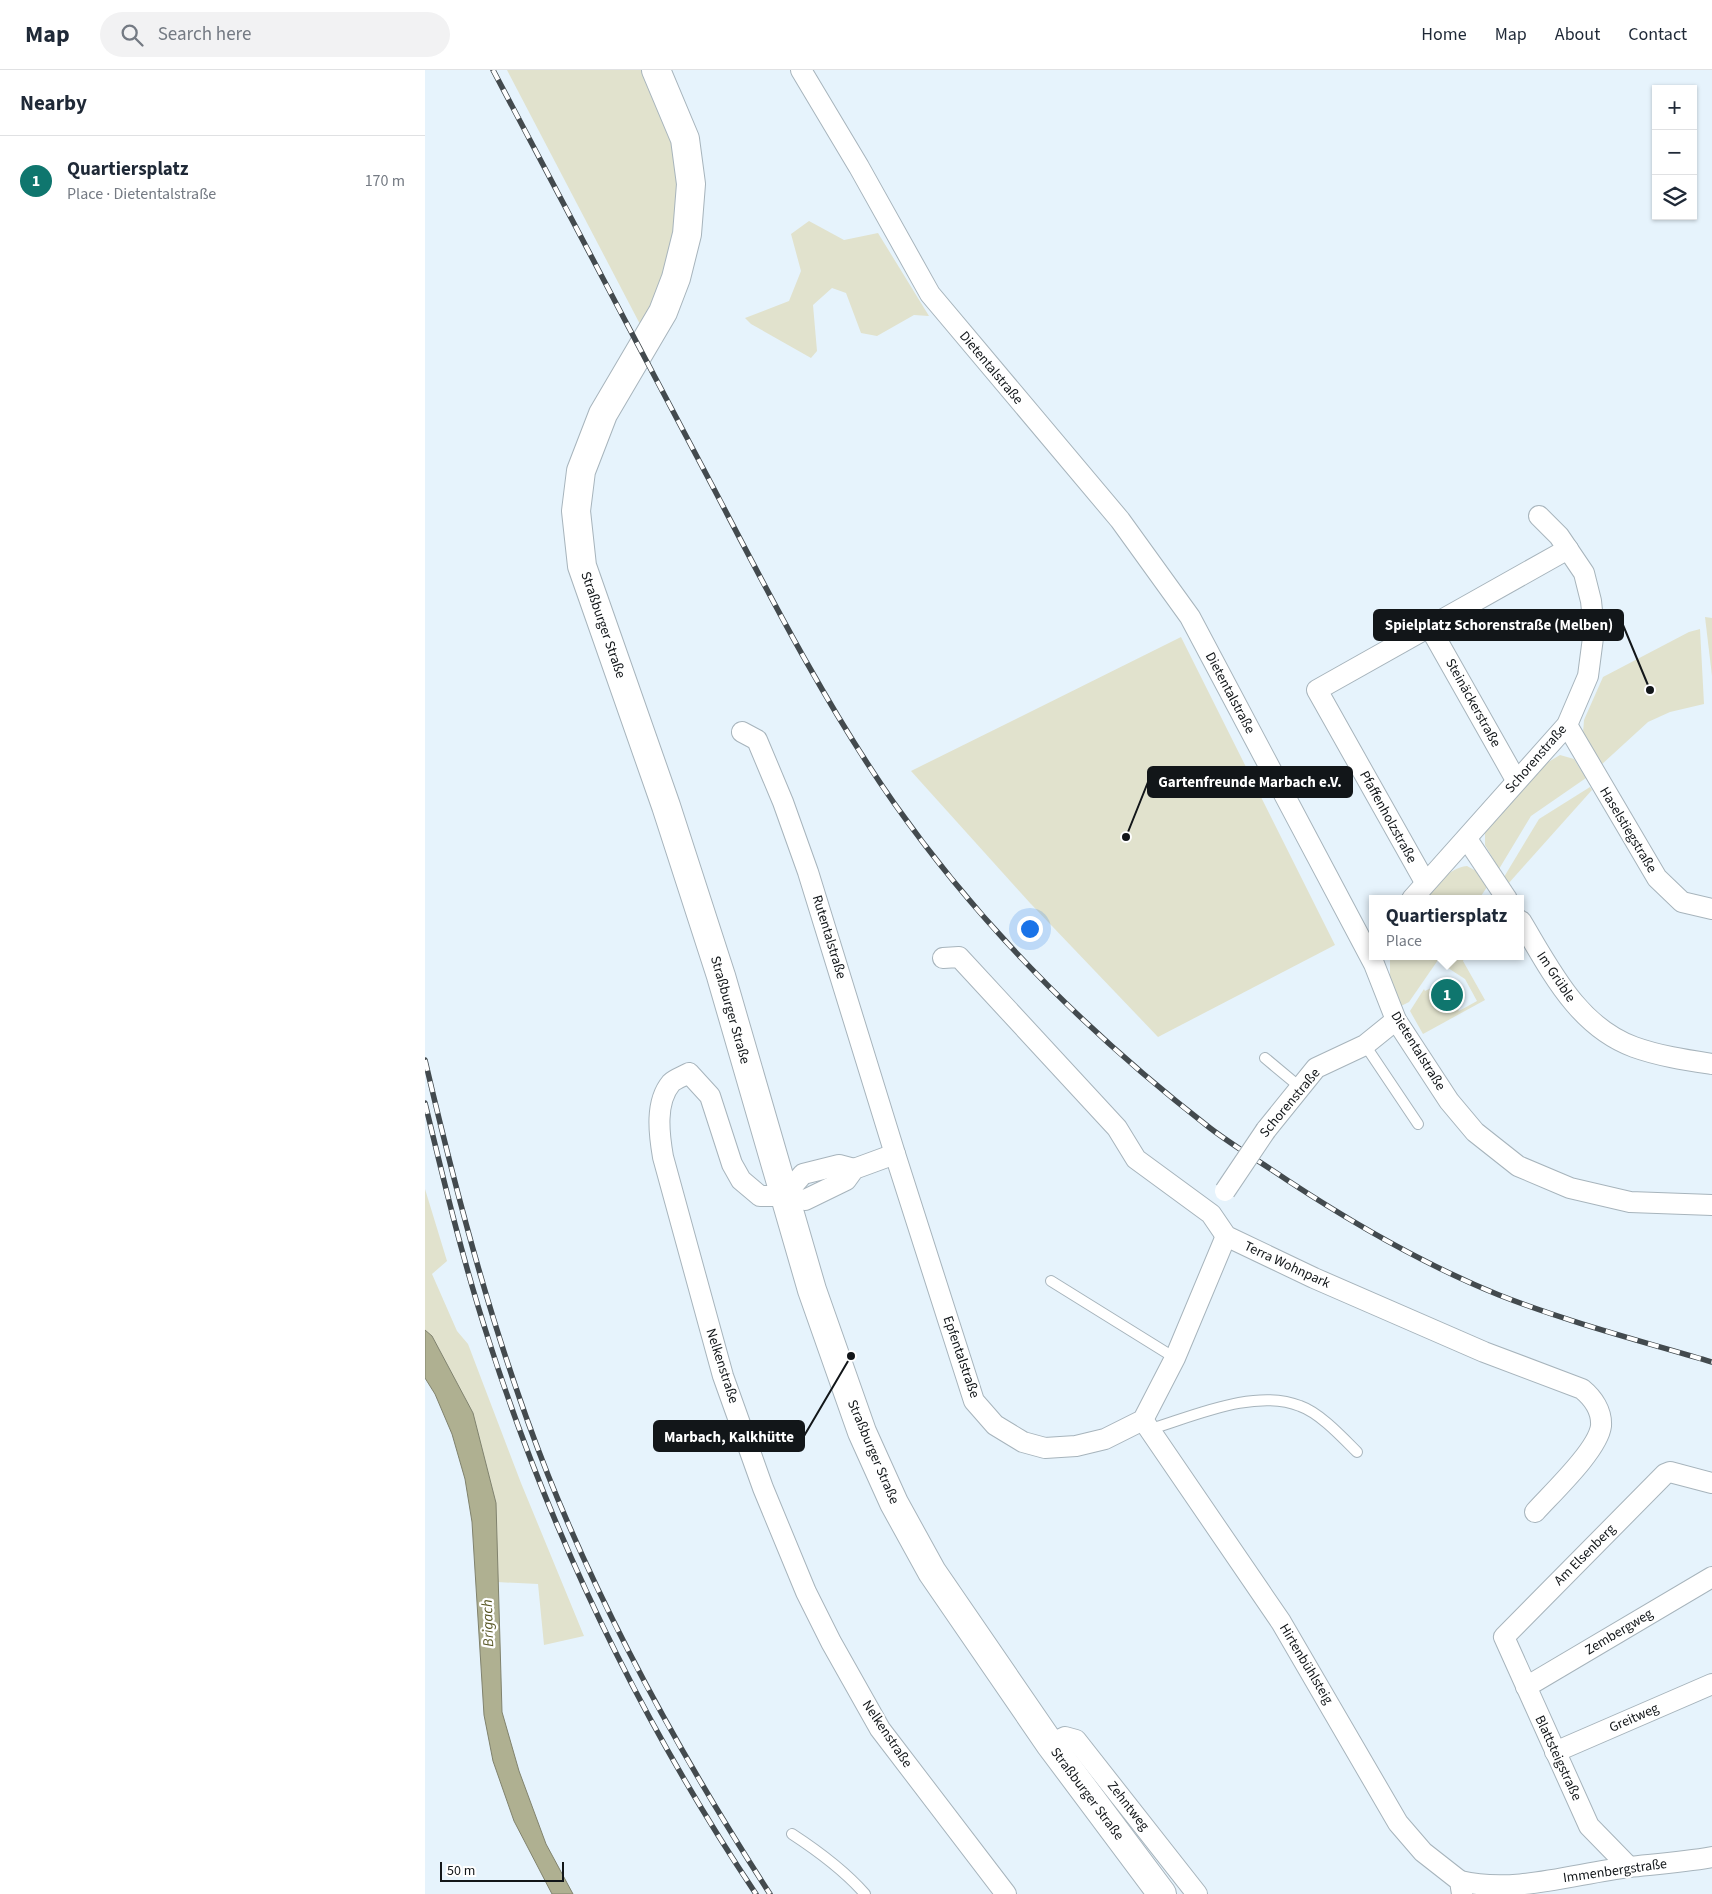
<!DOCTYPE html>
<html lang="en">
<head>
<meta charset="utf-8">
<style>
  :root { --surface:#fff; --page:#f2f2f3; --text:#1f2937; --muted:#747a83; --line:#e0e1e3; --accent:#0f766e }
  body { margin:0; font-family:"Source Sans 3",sans-serif; background:var(--page); color:var(--text) }
  .controls { position:absolute; right:15px; top:15px; display:grid; overflow:hidden; border-radius:0px; box-shadow:0 1px 4px #0004 }
  .controls button { width:45px; height:45px; display:grid; place-items:center; padding:0; border:0; border-bottom:1px solid var(--line); background:var(--surface); color:var(--text); font:25px sans-serif }
  .scale { position:absolute; left:15px; bottom:12px; width:124px; box-sizing:border-box; padding-left:5px; border:2px solid #121619; border-top:0; font-size:14px; line-height:18px; white-space:nowrap; color:#121619; -webkit-text-stroke:4px #fff; paint-order:stroke }
  .you { position:absolute; left:604px; top:858px; width:18px; height:18px; margin:-12px; border:4px solid #fff; border-radius:50%; background:#1a73e8; box-shadow:0 0 0 8px #1a73e833 }
  .badge { display:grid; place-items:center; width:32px; height:32px; border-radius:50%; background:var(--accent); color:#fff; font-size:16px; font-weight:700 }
  .pin { position:absolute; translate:-50% -50%; border:2px solid #fff; box-shadow:0 1px 5px #0006 }
  .popup { position:absolute; left:944px; top:825px; width:155px; height:65px; box-sizing:border-box; display:grid; place-content:center; border-radius:0px; background:var(--surface); filter:drop-shadow(0 1px 4px #0005); font-size:16px; white-space:nowrap; color:var(--muted) }
  .popup b { font-size:19px; color:var(--text) }
  .popup::after { content:''; position:absolute; left:50%; top:100%; margin-left:-10px; border:10px solid transparent; border-top-color:var(--surface) }
  .list { margin:0; padding:0; list-style:none }
  h2 { display:flex; justify-content:space-between; align-items:center; height:65px; margin:0; padding:0 20px; font-size:21px }
  h2 small { font-size:16px; font-weight:400; color:var(--muted) }
  .list li { display:grid; grid-template-columns:32px 1fr auto; gap:15px; align-items:center; box-sizing:border-box; height:90px; padding:0 20px; border-top:1px solid var(--line) }
  .list b { display:block; font-size:19px; white-space:nowrap }
  .list p { margin:0; font-size:16px; white-space:nowrap; color:var(--muted) }
  .list em { font-size:16px; font-style:normal; color:var(--muted) }
  .icon { flex:none; width:28px; height:28px; fill:none; stroke:currentColor; stroke-width:2; stroke-linecap:round; stroke-linejoin:round }
  .map { position:relative; flex:none; width:1287px; height:1824px; overflow:hidden }
  header { display:flex; align-items:center; gap:30px; box-sizing:border-box; height:70px; padding:0 25px; background:var(--surface); border-bottom:1px solid var(--line) }
  header strong { font-size:24px }
  nav { display:flex; gap:28px; margin-inline-start:auto; font-size:18px }
  .search { width:350px; height:45px; background:var(--page); display:flex; align-items:center; gap:12px; box-sizing:border-box; padding:0 18px; border-radius:28px; color:var(--muted); font-size:19px }
  main { display:flex }
  aside { flex:1; background:var(--surface) }
  .map>svg:first-child { display:block }
  .green { fill:#e1e2cd }
  .water { fill:#afb091; stroke:#80826d }
  .lines { fill:none; stroke-linecap:round; stroke-linejoin:round }
  .lane-casing { stroke:#a7b4bc; stroke-width:12 }
  .street-casing { stroke:#a7b4bc; stroke-width:22 }
  .secondary-casing { stroke:#a7b4bc; stroke-width:30 }
  .lane { stroke:#fff; stroke-width:10 }
  .street { stroke:#fff; stroke-width:20 }
  .secondary { stroke:#fff; stroke-width:28 }
  .rail-casing { stroke:#434a4e; stroke-width:5.5 }
  .rail { stroke:#fff; stroke-width:4; stroke-dasharray:11; stroke-linecap:butt }
  .street-bridge-casing { stroke:#a7b4bc; stroke-width:22; stroke-linecap:butt }
  .street-bridge { stroke:#fff; stroke-width:20 }
  .labels { text-anchor:middle; dominant-baseline:central; stroke-width:4.5; stroke-linejoin:round; paint-order:stroke }
  .street-label { font-size:14px; fill:#121619; stroke:#fff }
  .water-label { font-size:15px; font-style:italic; fill:#575623; stroke:#fff }
  .leader { fill:none; stroke:#121619; stroke-width:2 }
  .callout-dot { fill:#121619; stroke:#fff; stroke-width:2 }
  .callout { fill:#121619; stroke:#121619; stroke-width:2 }
  .callout-label { font-size:15px; text-anchor:middle; font-weight:bold; fill:#fff }
</style>
</head>
<body>
<header>
<strong>Map</strong>
<div class="search"><svg class="icon" aria-label="search" viewBox="0 0 24 24"><circle cx="10" cy="10" r="6"/><path d="M15 15l6 6"/></svg>Search here</div>
<nav><a>Home</a><a>Map</a><a>About</a><a>Contact</a></nav>
</header>
<main>
<aside>
<h2>Nearby<small></small></h2>
<ul class="list">
<li><span class="badge">1</span><div><b>Quartiersplatz</b><p>Place · Dietentalstraße</p></div><em>170 m</em></li>
</ul>
</aside>
<div class="map">
<svg width="1287" height="1824" viewBox="0 0 1287 1824">
  <rect width="100%" height="100%" fill="#e6f3fc"/>
  <g class="green">
    <path d="M82 0H221L250 71 253 111 250 162 242 202 217 258Z"/>
    <path d="M384 151 419 170 453 163 504 246 489 245 452 266 436 263 421 223 407 218 388 235 392 281 386 288 326 254 320 248 364 231 376 201 366 164Z"/>
    <path d="M1280 547 1287 548V606Z"/>
    <path d="M1275 559 1279 634 1245 642 1223 652 1176 695 1158 663 1159 650 1178 607 1264 562Z"/>
    <path d="M756 567 910 875 733 967 605 833 486 701Z"/>
    <path d="M1135 685 1149 689 1161 708 1106 746 1074 799 1060 775V761L1115 697Z"/>
    <path d="M1165 717 1167 720 1083 814 1079 807 1114 749Z"/>
    <path d="M1042 796 1053 802 1062 817 1054 829H999C1011 816 1023 798 1042 796Z"/>
    <path d="M965 886H1007L1013 890 984 932 974 937 965 915Z"/>
    <path d="M1022 886H1041L1038 891 1060 930 998 964 985 941 999 919 1000 921 1016 913 1034 941 1052 931 1040 909 1023 898Z"/>
    <path d="M0 1119 22 1191 7 1204 32 1261 43 1274 96 1413 159 1566 119 1575 113 1514 72 1512 71 1433 48 1343 7 1266 0 1260Z"/>
  </g>
  <path class="water" d="M0 1260 7 1266 48 1343 71 1433 77 1642 94 1701 121 1774 148 1824H127L89 1751 68 1691 59 1645 47 1452 40 1409 27 1364 10 1324 0 1308Z"/>
  <g class="lines">
    <g class="lane-casing">
      <g id="lane">
        <path d="M940 975 993 1054"/>
        <path d="M840 988 876 1018"/>
        <path d="M626 1211 750 1288"/>
        <path d="M726 1359C769 1346 831 1318 875 1336 895 1343 917 1367 932 1382"/>
        <path d="M367 1764C393 1781 419 1800 440 1824"/>
      </g>
    </g>
    <g class="street-casing">
      <g id="street">
        <path d="M376 0 434 97 505 224 695 450 765 547 949 894 971 950 1024 1031 1050 1062 1093 1096 1145 1118 1205 1132 1287 1135"/>
        <path d="M1004 556 1091 710"/>
        <path d="M1142 655 1232 808 1257 832 1287 839"/>
        <path d="M317 662 332 670 358 732 383 802 470 1084 549 1331 570 1355 598 1372 620 1378 651 1376 680 1369 718 1350 750 1288 801 1166"/>
        <path d="M1042 769 1082 829"/>
        <path d="M1000 812 892 620 1143 479"/>
        <path d="M987 829 1142 655 1163 606 1169 560 1166 531 1159 503 1134 466 1114 446"/>
        <path d="M1096 851C1125 899 1152 956 1209 977 1234 986 1261 990 1287 994"/>
        <path d="M518 888 534 887 692 1058 711 1089 786 1144 801 1166 889 1208 1059 1282 1157 1319C1168 1328 1177 1341 1176 1356 1173 1380 1127 1423 1110 1442"/>
        <path d="M841 1060 891 998 940 975 971 950"/>
        <path d="M470 1084 429 1099 421 1110 380 1130 359 1126H335L316 1110 307 1094 285 1026 264 1003C259 1006 250 1009 246 1013 230 1032 234 1064 238 1087L298 1306 338 1418 381 1522 406 1572 455 1659 581 1824"/>
        <path d="M359 1126 378 1104 414 1095 429 1099"/>
        <path d="M718 1350 856 1552 973 1753 998 1782 1035 1811 1037 1824"/>
        <path d="M1101 1617 1287 1507"/>
        <path d="M625 1674 640 1667 651 1670 772 1824"/>
        <path d="M1130 1682 1287 1614"/>
        <path d="M1204 1797 1164 1756 1079 1567 1240 1404 1245 1402 1287 1413"/>
        <path d="M1035 1811C1090 1824 1148 1804 1204 1797 1232 1794 1259 1792 1287 1787"/>
      </g>
    </g>
    <g class="secondary-casing">
      <path id="secondary" d="M231 0 260 69 266 114 262 164 251 208 238 242 178 344 156 401 151 441 157 496 241 736 296 906 387 1220 437 1362 469 1433 507 1502 625 1674 737 1824"/>
    </g>
    <use href="#lane" class="lane"/>
    <use href="#street" class="street"/>
    <use href="#secondary" class="secondary"/>
    <g class="rail-casing">
      <g id="rail">
        <path d="M68 0C142 140 215 279 289 419 344 524 401 636 469 733 557 858 665 965 785 1058 810 1077 837 1093 862 1110 929 1154 1000 1195 1074 1225 1143 1252 1216 1271 1287 1292"/>
        <path d="M0 990C33 1131 70 1271 123 1405 182 1553 259 1691 345 1824"/>
        <path d="M0 1033C19 1112 38 1191 63 1268 126 1465 216 1652 331 1824"/>
      </g>
    </g>
    <use href="#rail" class="rail"/>
    <g class="street-bridge-casing">
      <path id="street-bridge" d="M800 1121 841 1060"/>
    </g>
    <use href="#street-bridge" class="street-bridge"/>
  </g>
  <g class="labels">
    <g class="street-label">
      <text transform="translate(566 298) rotate(50)">Dietentalstraße</text>
      <text transform="translate(178 555) rotate(71)">Straßburger Straße</text>
      <text transform="translate(805 623) rotate(62)">Dietentalstraße</text>
      <text transform="translate(1048 633) rotate(61)">Steinäckerstraße</text>
      <text transform="translate(1111 689) rotate(-49)">Schorenstraße</text>
      <text transform="translate(963 747) rotate(61)">Pfaffenholzstraße</text>
      <text transform="translate(1203 760) rotate(59)">Haselstiegstraße</text>
      <text transform="translate(404 867) rotate(73)">Rutentalstraße</text>
      <text transform="translate(1131 907) rotate(56)">Im Grüble</text>
      <text transform="translate(305 940) rotate(74)">Straßburger Straße</text>
      <text transform="translate(993 981) rotate(58)">Dietentalstraße</text>
      <text transform="translate(865 1033) rotate(-50)">Schorenstraße</text>
      <text transform="translate(862 1195) rotate(25)">Terra Wohnpark</text>
      <text transform="translate(536 1287) rotate(71)">Epfentalstraße</text>
      <text transform="translate(297 1296) rotate(72)">Nelkenstraße</text>
      <text transform="translate(448 1382) rotate(67)">Straßburger Straße</text>
      <text transform="translate(1160 1485) rotate(-45)">Am Elsenberg</text>
      <text transform="translate(1194 1562) rotate(-31)">Zembergweg</text>
      <text transform="translate(881 1594) rotate(59)">Hirtenbühlsteig</text>
      <text transform="translate(1209 1648) rotate(-24)">Greitweg</text>
      <text transform="translate(462 1664) rotate(56)">Nelkenstraße</text>
      <text transform="translate(1133 1688) rotate(65)">Blattsteigstraße</text>
      <text transform="translate(662 1724) rotate(53)">Straßburger Straße</text>
      <text transform="translate(703 1736) rotate(52)">Zehntweg</text>
      <text transform="translate(1190 1801) rotate(-8)">Immenbergstraße</text>
    </g>
    <g class="water-label">
      <text transform="translate(63 1553) rotate(-92)">Brigach</text>
    </g>
  </g>
  <path class="leader" d="M1225 620L1198 555M701 767L723 712M426 1286L379 1366"/>
  <g class="callout-dot">
    <circle cx="1225" cy="620" r="5"/>
    <circle cx="701" cy="767" r="5"/>
    <circle cx="426" cy="1286" r="5"/>
  </g>
  <g class="callout">
    <rect x="949" y="540" width="249" height="30" rx="5"/>
    <rect x="723" y="697" width="204" height="30" rx="5"/>
    <rect x="229" y="1351" width="150" height="30" rx="5"/>
  </g>
  <g class="callout-label">
    <text x="1074" y="560">Spielplatz Schorenstraße (Melben)</text>
    <text x="825" y="717">Gartenfreunde Marbach e.V.</text>
    <text x="304" y="1372">Marbach, Kalkhütte</text>
  </g>
</svg>
<div class="controls">
<button>+</button>
<button>−</button>
<button><svg class="icon" aria-label="layers" viewBox="0 0 24 24"><path d="M12 4l9 5-9 5-9-5zM3 14l9 5 9-5"/></svg></button>
</div>
<div class="scale">50 m</div>
<div class="you"></div>
<div class="pin badge" style="left:1022px;top:925px">1</div>
<div class="popup"><b>Quartiersplatz</b>Place</div>
</div>
</main>
</body>
</html>
